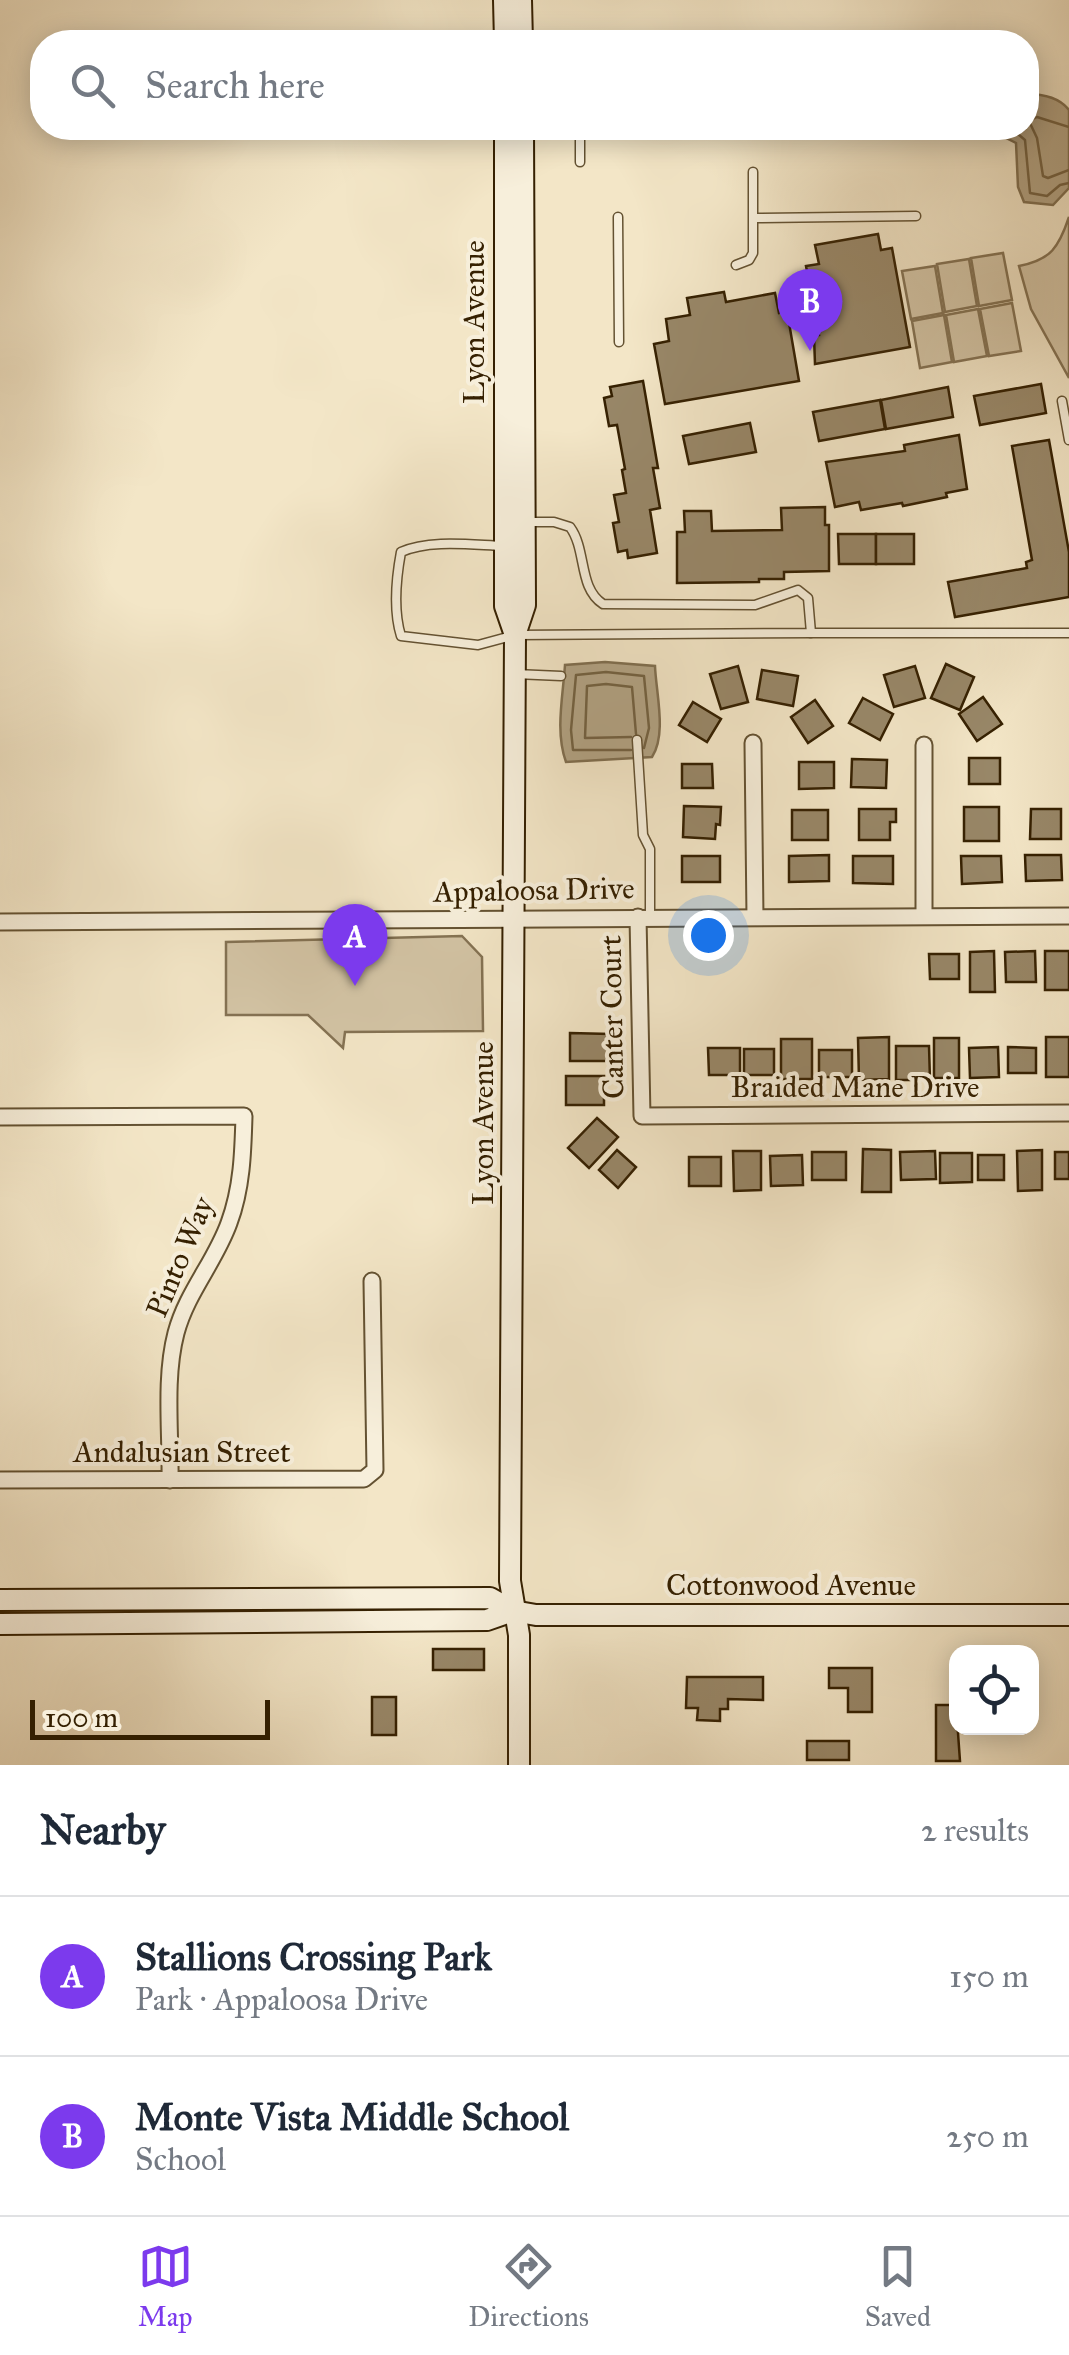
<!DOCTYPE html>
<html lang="en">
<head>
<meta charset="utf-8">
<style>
  :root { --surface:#fff; --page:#f6f6f7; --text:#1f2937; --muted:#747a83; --line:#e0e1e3; --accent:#7c3aed }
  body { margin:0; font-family:"IM FELL Great Primer",serif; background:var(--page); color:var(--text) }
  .controls { position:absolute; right:30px; bottom:30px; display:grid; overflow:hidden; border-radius:20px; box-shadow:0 5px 25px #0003 }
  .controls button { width:90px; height:90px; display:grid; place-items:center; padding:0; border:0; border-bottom:2px solid var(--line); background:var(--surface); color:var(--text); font:50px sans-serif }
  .scale { position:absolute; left:30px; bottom:25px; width:240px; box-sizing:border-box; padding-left:10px; border:5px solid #352001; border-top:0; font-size:28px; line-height:35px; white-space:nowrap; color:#352001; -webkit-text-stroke:8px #f7efdb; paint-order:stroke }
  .you { position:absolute; left:708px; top:935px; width:35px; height:35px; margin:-25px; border:8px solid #fff; border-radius:50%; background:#1a73e8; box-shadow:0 0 0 15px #1a73e833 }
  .badge { display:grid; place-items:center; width:65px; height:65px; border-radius:50%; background:var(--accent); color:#fff; font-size:32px; font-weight:700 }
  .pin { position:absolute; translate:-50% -82px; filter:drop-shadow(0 2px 5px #0008) }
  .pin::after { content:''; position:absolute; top:52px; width:35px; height:30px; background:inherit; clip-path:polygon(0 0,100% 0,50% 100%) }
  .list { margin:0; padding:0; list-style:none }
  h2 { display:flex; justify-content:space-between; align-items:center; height:130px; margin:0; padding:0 40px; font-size:42px }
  h2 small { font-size:32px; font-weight:400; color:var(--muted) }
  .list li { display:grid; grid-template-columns:65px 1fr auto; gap:30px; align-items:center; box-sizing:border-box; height:160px; padding:0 40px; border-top:2px solid var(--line) }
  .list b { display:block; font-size:38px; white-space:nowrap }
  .list p { margin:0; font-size:32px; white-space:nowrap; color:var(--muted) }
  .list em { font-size:32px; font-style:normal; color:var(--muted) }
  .icon { flex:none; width:55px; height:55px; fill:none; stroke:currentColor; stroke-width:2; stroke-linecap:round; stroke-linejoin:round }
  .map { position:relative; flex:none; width:1069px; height:1765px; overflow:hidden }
  .search { position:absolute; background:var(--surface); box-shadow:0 5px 25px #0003; left:30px; right:30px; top:30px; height:110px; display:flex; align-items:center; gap:25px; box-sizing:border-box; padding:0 35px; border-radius:40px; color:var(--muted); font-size:38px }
  .sheet { height:450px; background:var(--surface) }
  nav { display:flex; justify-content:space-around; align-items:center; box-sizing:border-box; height:140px; border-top:2px solid var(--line); background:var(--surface); font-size:28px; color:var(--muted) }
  nav a { display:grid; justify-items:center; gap:5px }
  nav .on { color:var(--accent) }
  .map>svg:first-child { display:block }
  .green { fill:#d3c4a5; stroke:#847253; stroke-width:2.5 }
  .water { fill:#b2a384; stroke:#806f50; stroke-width:2.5 }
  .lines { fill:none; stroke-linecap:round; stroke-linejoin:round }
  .shore { stroke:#746242; stroke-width:2.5 }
  .building { fill:#988768; stroke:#352001; stroke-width:2.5 }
  .lane-casing { stroke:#645232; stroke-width:11 }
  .street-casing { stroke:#645232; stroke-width:19 }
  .secondary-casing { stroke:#352001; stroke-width:24 }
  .lane { stroke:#f7efdb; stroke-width:8 }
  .street { stroke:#f7efdb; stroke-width:15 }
  .secondary { stroke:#f7efdb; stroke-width:20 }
  .labels { text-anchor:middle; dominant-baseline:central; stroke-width:8; stroke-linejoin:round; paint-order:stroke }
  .street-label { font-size:30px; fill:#352001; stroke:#f7efdb }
</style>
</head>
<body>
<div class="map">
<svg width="1069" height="1765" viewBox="0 0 1069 1765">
  <rect width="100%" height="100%" fill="#f3e6c7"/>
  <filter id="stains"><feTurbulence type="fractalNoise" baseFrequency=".002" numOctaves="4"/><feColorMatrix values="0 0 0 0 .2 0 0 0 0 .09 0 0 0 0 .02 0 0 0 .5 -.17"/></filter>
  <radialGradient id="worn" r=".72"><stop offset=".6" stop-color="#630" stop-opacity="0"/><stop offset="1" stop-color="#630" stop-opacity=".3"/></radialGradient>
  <g class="green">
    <path d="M1069 217V378L1031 309 1019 266C1051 260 1059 247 1069 217Z"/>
    <path d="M1003 253 1012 300 979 306 971 258Z"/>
    <path d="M969 259 977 306 945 312 937 264Z"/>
    <path d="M935 266 943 313 911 319 902 271Z"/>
    <path d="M1012 303 1021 351 989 356 980 309Z"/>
    <path d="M978 309 987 356 954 362 946 315Z"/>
    <path d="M944 315 952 362 920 368 912 321Z"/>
    <path d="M462 936 482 957 483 1031 345 1032 343 1048 308 1015H226V942Z"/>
  </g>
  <g class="water">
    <path d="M1027 94C1042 94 1059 97 1069 110V188L1053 205 1024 202 1018 187 1016 143 998 134 849 132 829 135 759 128H1026Z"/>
    <path d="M609 128H744C716 129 630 140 609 128Z"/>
    <path d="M605 662 655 666C656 693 667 734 652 757L566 762C555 732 563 696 565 665Z"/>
  </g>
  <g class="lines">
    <g class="shore">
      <path d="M1069 127 1037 117 1029 121 1037 138 1043 176 1048 178 1069 170"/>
      <path d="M1011 128 1025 140 1030 193 1047 196 1060 185 1069 183"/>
      <path d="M631 737 585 738 587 686 606 684 632 687 636 734"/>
      <path d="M631 750H573L571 730 576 675 606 672 644 676 649 728 644 748"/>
    </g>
  </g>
  <g class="building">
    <path d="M878 234 881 250 892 248 910 347 815 364 814 336 819 335 806 266 819 264 815 245Z"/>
    <path d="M724 292 726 302 775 293 779 313 787 311 799 381 665 404 654 344 669 341 666 319 690 315 687 298Z"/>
    <path d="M643 381 658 468H653L660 508 650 510 657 553 628 558 627 550 618 552 613 523 619 522 614 495 626 493 622 470 625 469 617 425 609 426 604 398 612 396 610 387Z"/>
    <path d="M1041 384 1046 413 980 425 974 396Z"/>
    <path d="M948 387 953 417 886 429 881 400Z"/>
    <path d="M880 400 885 429 819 441 813 412Z"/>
    <path d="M750 423 756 452 689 464 683 436Z"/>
    <path d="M959 435 967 489 946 493 947 497 903 506 902 503 861 510 859 502 835 507 826 462 905 451 904 445Z"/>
    <path d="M1049 440 1069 552V597L955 617 948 582 1027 568 1026 562 1032 560 1012 446Z"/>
    <path d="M825 507V525H829V571L784 572V579H759V582L677 583V532H685L684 511H711L712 531 782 530 781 508Z"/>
    <path d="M838 534H876V564H839Z"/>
    <rect x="876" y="534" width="38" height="30"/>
    <path d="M946 664 974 677 960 710 931 698Z"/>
    <path d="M738 666 748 702 721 709 710 674Z"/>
    <path d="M915 666 925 698 894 707 884 675Z"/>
    <path d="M762 670 798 676 793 706 757 699Z"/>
    <path d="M983 697 1002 724 977 741 959 714Z"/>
    <path d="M863 698 893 714 880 740 849 723Z"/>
    <path d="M815 700 833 726 808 743 791 717Z"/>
    <path d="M693 702 721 719 707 742 679 725Z"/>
    <rect x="969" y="758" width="31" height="26"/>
    <path d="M852 759 887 760 886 788 851 787Z"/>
    <path d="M799 762H834V788L799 789Z"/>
    <path d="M682 764H712L713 788H682Z"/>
    <path d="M684 806 721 807 720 825 716 824 715 839 683 837Z"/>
    <rect x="964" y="807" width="35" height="34"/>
    <path d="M859 809H896V822H890V840H859Z"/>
    <path d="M1031 809H1061V839H1030Z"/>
    <rect x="792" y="810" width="36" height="30"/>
    <path d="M829 855V881L789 882V856Z"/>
    <path d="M1025 855H1061L1062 880 1026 881Z"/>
    <rect x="682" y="856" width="38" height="26"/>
    <path d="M853 856H893V884L853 883Z"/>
    <path d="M961 856H1001L1002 882 962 884Z"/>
    <path d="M994 951 995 992H970V952Z"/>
    <path d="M1035 951 1036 982H1006L1005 952Z"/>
    <rect x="1045" y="951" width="24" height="39"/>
    <path d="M929 954H959V979H930Z"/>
    <path d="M570 1033 610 1034 609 1061H570Z"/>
    <path d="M889 1037V1079L859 1080 858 1038Z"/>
    <rect x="1046" y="1037" width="23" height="40"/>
    <rect x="934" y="1038" width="25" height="40"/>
    <rect x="781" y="1039" width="31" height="40"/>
    <path d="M896 1046H929L930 1080H896Z"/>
    <path d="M998 1047 999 1077 970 1078 969 1048Z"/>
    <path d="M1008 1047 1036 1048V1073H1008Z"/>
    <path d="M708 1048H740V1075H709Z"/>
    <rect x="744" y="1049" width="30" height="26"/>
    <rect x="819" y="1050" width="33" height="27"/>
    <rect x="566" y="1076" width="38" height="29"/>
    <path d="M597 1118 618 1137 589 1168 568 1148Z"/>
    <path d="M863 1149 891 1150V1192H862Z"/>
    <path d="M617 1150 636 1167 618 1188 599 1170Z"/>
    <path d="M1042 1150V1190L1018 1191 1017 1151Z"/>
    <path d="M733 1151H761V1190L734 1191Z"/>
    <path d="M935 1151 936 1179 901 1180 900 1152Z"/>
    <rect x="812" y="1152" width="34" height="28"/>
    <rect x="1055" y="1152" width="14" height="27"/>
    <path d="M940 1153H972V1182L940 1183Z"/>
    <path d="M802 1155 803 1185 771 1186 770 1156Z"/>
    <rect x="978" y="1155" width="26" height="25"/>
    <rect x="689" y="1157" width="32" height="29"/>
    <rect x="433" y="1649" width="51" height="21"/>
    <path d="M829 1668H872V1712H848V1688H829Z"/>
    <path d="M687 1677H763V1700L728 1699V1709H720V1721L697 1720 698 1708H686Z"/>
    <rect x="372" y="1697" width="24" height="38"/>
    <path d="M936 1705H956L960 1761H936Z"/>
    <rect x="807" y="1741" width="42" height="19"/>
  </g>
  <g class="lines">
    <g class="lane-casing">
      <g id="lane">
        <path d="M580 128V162"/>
        <path d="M618 217 619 342"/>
        <path d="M754 218 916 216"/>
        <path d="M736 265 749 260 753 253V172"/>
        <path d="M1062 401 1069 440"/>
        <path d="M504 546C472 545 430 539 401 552 396 579 393 610 401 636L478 645 515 635 811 633 808 598 798 590 755 605 603 604C578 588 587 550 570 527L554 522H525"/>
        <path d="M811 633H1069"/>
        <path d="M515 674 561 676"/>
        <path d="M637 740 643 835 650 849V917"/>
      </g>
    </g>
    <g class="street-casing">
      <g id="street">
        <path d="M753 743 755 917"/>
        <path d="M924 745V916"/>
        <path d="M638 917 642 1116 1069 1113"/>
        <path d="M0 922 1069 916"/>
        <path d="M0 1117 244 1116C243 1152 242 1188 229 1223 215 1262 187 1292 176 1333 164 1379 171 1433 170 1480"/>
        <path d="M0 1480 364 1479 375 1470 372 1281"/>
      </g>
    </g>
    <g class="secondary-casing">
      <g id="secondary">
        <path d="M504 0 505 42"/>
        <path d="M521 0 522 42"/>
        <path d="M505 128V606L515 635"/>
        <path d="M0 1600 490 1598 513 1611 536 1615H1069"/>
        <path d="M0 1624 487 1620 513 1611"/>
        <path d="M519 1765V1635L510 1581 515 635 525 605 523 128"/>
      </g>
    </g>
    <use href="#lane" class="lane"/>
    <use href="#street" class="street"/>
    <use href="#secondary" class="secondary"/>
  </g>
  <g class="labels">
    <g class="street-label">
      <text transform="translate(474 322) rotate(-90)">Lyon Avenue</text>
      <text transform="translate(534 890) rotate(-1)">Appaloosa Drive</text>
      <text transform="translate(612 1017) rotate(-91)">Canter Court</text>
      <text x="855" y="1087">Braided Mane Drive</text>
      <text transform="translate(483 1123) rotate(-90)">Lyon Avenue</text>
      <text transform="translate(180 1257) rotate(-67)">Pinto Way</text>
      <text x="182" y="1452">Andalusian Street</text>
      <text x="791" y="1585">Cottonwood Avenue</text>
    </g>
  </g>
  <rect width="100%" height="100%" filter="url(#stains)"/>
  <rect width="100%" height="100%" fill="url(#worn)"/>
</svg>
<div class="controls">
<button><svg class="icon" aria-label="locate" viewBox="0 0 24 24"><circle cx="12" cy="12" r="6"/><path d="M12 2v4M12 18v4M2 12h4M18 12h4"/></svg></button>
</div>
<div class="scale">100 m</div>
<div class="you"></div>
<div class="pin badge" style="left:355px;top:986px">A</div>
<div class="pin badge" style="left:810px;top:351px">B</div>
<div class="search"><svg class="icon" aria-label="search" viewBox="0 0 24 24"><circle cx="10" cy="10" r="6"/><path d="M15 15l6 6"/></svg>Search here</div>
</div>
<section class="sheet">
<h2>Nearby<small>2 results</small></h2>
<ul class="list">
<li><span class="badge">A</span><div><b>Stallions Crossing Park</b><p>Park · Appaloosa Drive</p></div><em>150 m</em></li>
<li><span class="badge">B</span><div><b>Monte Vista Middle School</b><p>School</p></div><em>250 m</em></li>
</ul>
</section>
<nav>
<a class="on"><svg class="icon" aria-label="map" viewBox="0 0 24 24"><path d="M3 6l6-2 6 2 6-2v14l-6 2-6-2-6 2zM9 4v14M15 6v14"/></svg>Map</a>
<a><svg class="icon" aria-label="directions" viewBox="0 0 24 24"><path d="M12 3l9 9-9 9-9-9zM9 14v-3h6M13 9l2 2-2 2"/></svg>Directions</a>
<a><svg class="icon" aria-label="saved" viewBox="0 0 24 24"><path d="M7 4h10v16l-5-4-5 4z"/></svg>Saved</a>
</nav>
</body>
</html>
